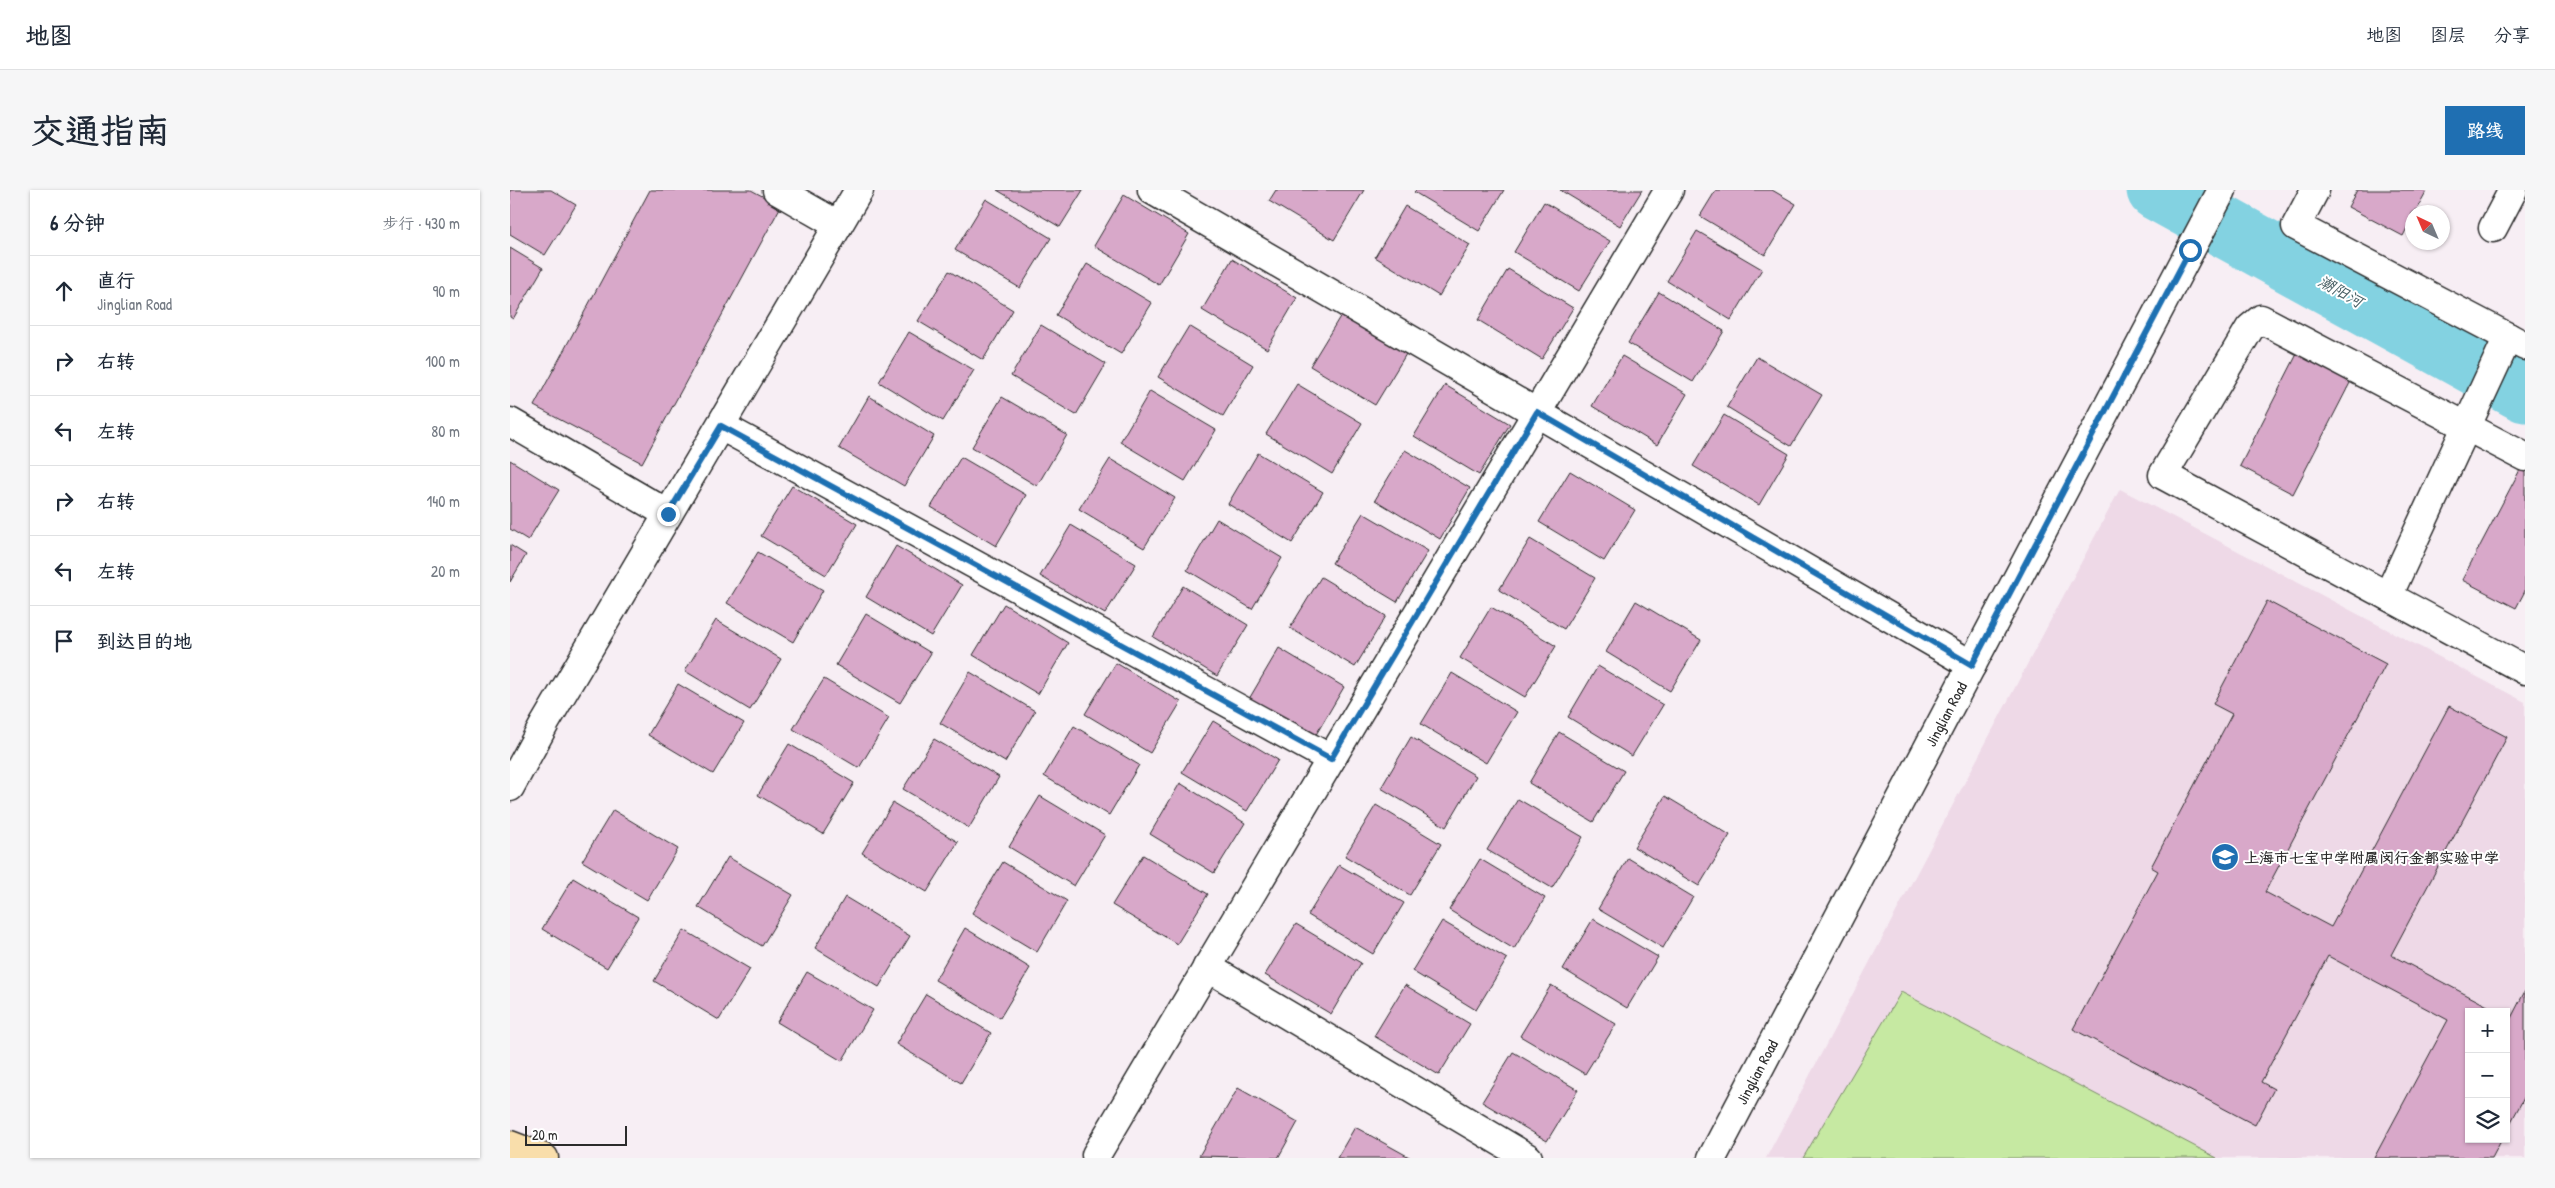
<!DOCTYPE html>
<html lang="zh">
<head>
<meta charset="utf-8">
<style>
  :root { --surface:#fff; --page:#f6f6f7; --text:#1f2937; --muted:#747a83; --line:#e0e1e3; --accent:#1f6fb2 }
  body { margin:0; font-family:"Patrick Hand","LXGW WenKai TC",sans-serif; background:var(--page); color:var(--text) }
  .controls { position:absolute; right:15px; bottom:15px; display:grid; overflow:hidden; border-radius:0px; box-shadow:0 1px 4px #0004 }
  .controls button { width:45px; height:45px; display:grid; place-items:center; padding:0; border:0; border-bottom:1px solid var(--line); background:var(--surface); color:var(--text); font:25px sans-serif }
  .compass { position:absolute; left:1895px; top:15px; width:45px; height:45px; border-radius:50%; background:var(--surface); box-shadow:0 1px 4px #0004; rotate:316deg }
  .scale { position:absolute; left:15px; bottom:12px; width:102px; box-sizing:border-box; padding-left:5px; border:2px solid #2b2b2b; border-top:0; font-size:14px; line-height:18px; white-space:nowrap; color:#2b2b2b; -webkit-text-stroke:4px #fff; paint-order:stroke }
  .stop { position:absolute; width:15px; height:15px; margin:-11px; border:4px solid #1f6fb2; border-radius:50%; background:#fff }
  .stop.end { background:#1f6fb2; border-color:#fff; box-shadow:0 1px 5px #0008 }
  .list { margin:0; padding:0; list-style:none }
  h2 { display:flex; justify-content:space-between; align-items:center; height:65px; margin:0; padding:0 20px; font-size:21px }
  h2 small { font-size:16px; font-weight:400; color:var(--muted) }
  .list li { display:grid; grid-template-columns:32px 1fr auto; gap:15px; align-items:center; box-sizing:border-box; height:70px; padding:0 20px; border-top:1px solid var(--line) }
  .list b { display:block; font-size:19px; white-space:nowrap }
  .list p { margin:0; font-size:16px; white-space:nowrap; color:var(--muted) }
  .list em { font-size:16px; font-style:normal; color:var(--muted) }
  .icon { flex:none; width:28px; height:28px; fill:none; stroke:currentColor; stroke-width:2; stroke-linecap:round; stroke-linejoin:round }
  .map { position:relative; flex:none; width:2015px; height:968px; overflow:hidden; border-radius:0px }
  header { display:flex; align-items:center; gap:30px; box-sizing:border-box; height:70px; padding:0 25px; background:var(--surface); border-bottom:1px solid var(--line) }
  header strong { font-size:24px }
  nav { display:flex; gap:28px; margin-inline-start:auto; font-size:18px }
  .intro { display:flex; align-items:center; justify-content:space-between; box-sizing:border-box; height:120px; padding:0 30px }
  h1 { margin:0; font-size:35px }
  .button { padding:12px 22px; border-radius:0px; background:var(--accent); color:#fff; font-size:18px; font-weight:700 }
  main { display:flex; gap:30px; padding:0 30px }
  aside { flex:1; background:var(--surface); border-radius:0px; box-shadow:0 1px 4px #0004 }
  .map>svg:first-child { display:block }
  .built { fill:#eed9e7; fill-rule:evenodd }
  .green { fill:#c6e9a2; stroke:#788a66 }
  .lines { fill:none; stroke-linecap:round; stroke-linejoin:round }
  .river { stroke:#83d2e1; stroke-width:61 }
  .building { fill:#d8a8c9; stroke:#2b2b2b }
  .minor-casing { stroke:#2b2b2b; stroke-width:31 }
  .tertiary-casing { stroke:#2b2b2b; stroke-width:31 }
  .primary-casing { stroke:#2b2b2b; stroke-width:31 }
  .minor { stroke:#fff; stroke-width:28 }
  .tertiary { stroke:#fff; stroke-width:28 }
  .primary { stroke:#f9deab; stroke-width:28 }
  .route { stroke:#1f6fb2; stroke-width:6 }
  .labels { text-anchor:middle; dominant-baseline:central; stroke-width:4; stroke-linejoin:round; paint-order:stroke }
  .street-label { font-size:15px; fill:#2b2b2b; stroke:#fff }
  .poi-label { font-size:15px; font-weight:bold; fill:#2b2b2b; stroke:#fff; text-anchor:start }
  .water-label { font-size:16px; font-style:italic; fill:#455d62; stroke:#fff }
</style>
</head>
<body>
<header>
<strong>地图</strong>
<nav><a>地图</a><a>图层</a><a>分享</a></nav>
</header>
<div class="intro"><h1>交通指南</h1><a class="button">路线</a></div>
<main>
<aside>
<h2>6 分钟<small>步行 · 430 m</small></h2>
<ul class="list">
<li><svg class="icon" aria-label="ahead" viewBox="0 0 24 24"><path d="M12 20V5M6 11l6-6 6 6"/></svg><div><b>直行</b><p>Jinglian Road</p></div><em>90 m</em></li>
<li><svg class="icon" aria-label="right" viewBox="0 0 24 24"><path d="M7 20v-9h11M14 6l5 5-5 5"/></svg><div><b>右转</b></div><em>100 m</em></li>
<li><svg class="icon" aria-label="left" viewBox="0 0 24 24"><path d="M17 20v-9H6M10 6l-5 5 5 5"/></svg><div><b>左转</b></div><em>80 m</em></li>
<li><svg class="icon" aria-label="right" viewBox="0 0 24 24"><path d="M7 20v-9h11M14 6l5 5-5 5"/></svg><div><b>右转</b></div><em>140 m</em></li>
<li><svg class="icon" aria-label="left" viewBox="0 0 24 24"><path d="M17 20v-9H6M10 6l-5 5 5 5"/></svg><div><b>左转</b></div><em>20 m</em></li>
<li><svg class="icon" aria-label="arrive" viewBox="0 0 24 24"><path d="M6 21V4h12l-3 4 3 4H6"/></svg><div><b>到达目的地</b></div></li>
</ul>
</aside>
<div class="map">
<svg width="2015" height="968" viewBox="0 0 2015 968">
  <rect width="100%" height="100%" fill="#f7eef4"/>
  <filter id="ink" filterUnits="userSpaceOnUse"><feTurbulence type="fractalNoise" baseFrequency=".02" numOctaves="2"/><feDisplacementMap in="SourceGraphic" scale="10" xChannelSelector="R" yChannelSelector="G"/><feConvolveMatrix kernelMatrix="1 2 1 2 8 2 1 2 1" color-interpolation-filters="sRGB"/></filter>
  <g filter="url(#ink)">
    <path class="built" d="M1610 299 2015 512V968H1256ZM1959 822H1996V949H1959Z"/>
    <path class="green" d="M1391 802 1707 968H1293Z"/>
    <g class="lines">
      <path class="river" d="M1647 0 2015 202"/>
    </g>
    <g class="building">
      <path d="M0 0H41L66 15 35 65 0 44Z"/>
      <path d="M140 0H241L271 16 132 273 24 216Z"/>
      <path d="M487 0H573L550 37Z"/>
      <path d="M766 0H854L824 50 759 11Z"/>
      <path d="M906 0H994L969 41 904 2Z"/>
      <path d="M1050 0H1132L1110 36Z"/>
      <path d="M1206 0H1262L1286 14 1255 65 1190 26Z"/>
      <path d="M1847 0H1917L1905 22H1902V28L1893 46 1838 17Z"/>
      <path d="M614 5 679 44 649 95 584 56Z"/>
      <path d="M476 9 541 48 510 98 445 60Z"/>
      <path d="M1034 12 1100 51 1069 101 1004 62Z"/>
      <path d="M895 16 960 55 929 106 865 67Z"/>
      <path d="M1187 41 1252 79 1221 130 1157 91Z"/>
      <path d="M0 58 33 78 3 129 0 127Z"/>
      <path d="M722 69 787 108 757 159 692 120Z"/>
      <path d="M577 74 642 113 611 164 546 125Z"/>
      <path d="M998 79 1063 118 1032 169 968 130Z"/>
      <path d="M439 81 503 120 473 170 408 131Z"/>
      <path d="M1149 102 1214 141 1183 192 1118 153Z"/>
      <path d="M831 125 896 164 865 215 800 176Z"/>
      <path d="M531 135 596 174 566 225 501 186Z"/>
      <path d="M679 136 743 175 713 226 648 187Z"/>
      <path d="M399 142 464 180 433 231 369 192Z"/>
      <path d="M1788 162 1842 189 1783 304 1730 276Z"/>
      <path d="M1112 166 1177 204 1147 255 1082 216Z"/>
      <path d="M1247 167 1312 205 1281 256 1217 217Z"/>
      <path d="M787 194 852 233 822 284 756 244Z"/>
      <path d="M935 195 1000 234 969 285 904 246Z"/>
      <path d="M640 201 706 240 675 291 610 252Z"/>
      <path d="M359 206 424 246 394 296 329 258Z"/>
      <path d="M492 207 557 245 527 296 462 257Z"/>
      <path d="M1214 225 1279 264 1249 315 1183 276Z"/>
      <path d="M895 260 960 298 930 349 865 310Z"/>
      <path d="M748 263 813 302 782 353 718 314Z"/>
      <path d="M451 267 516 305 486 356 421 317Z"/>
      <path d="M600 269 665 308 634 358 569 319Z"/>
      <path d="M0 270 49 300 18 350 0 339Z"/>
      <path d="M2012 276 2015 278V401L2006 418 1952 390Z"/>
      <path d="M1060 281 1125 320 1094 371 1029 332Z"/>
      <path d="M282 296 347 334 316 385 251 346Z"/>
      <path d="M853 323 918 361 887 412 822 373Z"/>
      <path d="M707 329 772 368 742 419 677 380Z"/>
      <path d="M561 335 626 374 595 424 530 386Z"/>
      <path d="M1020 349 1085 388 1054 439 989 400Z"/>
      <path d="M0 355 16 365 0 392Z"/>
      <path d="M386 356 452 395 421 446 356 407Z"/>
      <path d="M248 362 313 400 283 452 217 413Z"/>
      <path d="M811 387 876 426 845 477 780 438Z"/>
      <path d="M673 396 738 435 707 486 643 447Z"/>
      <path d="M1126 411 1191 450 1160 501 1096 462Z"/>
      <path d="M1757 411 1876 474 1755 702 1821 737 1939 516 1997 547 1881 765 1989 822H1959V949H1992L1982 968H1864L1938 830 1818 766 1751 892 1764 899 1745 935 1563 839 1648 681 1641 677 1722 524 1703 514Z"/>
      <path d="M494 414 558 453 528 504 463 465Z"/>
      <path d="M981 417 1046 456 1015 507 950 468Z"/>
      <path d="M356 424 421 463 390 513 326 475Z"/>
      <path d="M206 430 271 469 240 520 175 481Z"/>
      <path d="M769 458 834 497 804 548 739 509Z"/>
      <path d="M606 473 671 512 640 563 575 524Z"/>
      <path d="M1088 476 1153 515 1122 566 1058 527Z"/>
      <path d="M460 482 525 521 495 572 430 533Z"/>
      <path d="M942 483 1007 522 976 573 911 534Z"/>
      <path d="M314 489 379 528 349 578 283 539Z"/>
      <path d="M168 494 234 533 203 584 138 545Z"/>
      <path d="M703 531 768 570 737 621 672 582Z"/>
      <path d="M564 536 629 575 599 625 534 586Z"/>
      <path d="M1049 542 1114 581 1083 632 1019 593Z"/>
      <path d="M901 547 966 586 936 637 871 598Z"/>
      <path d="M424 549 489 587 459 638 393 599Z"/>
      <path d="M279 554 344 593 313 644 248 605Z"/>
      <path d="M670 593 735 633 704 683 640 644Z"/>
      <path d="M530 606 595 645 564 696 499 657Z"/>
      <path d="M1155 606 1220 645 1189 696 1124 657Z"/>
      <path d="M1008 609 1073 647 1042 698 977 660Z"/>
      <path d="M383 613 448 652 417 702 352 663Z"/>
      <path d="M866 615 931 654 900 705 835 666Z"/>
      <path d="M103 620 168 659 137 710 72 671Z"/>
      <path d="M633 665 698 704 667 754 602 715Z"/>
      <path d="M218 667 283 705 252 756 188 717Z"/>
      <path d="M1118 668 1183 707 1153 758 1088 719Z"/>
      <path d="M970 669 1035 708 1004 759 939 720Z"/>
      <path d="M493 672 557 711 527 762 462 723Z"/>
      <path d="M829 675 894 713 863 764 798 725Z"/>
      <path d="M63 688 128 727 97 778 32 739Z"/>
      <path d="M335 707 400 746 369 797 305 758Z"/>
      <path d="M1083 729 1148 767 1117 818 1053 779Z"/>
      <path d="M932 731 997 769 966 820 902 781Z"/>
      <path d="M786 734 851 773 821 824 755 785Z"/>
      <path d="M455 738 520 778 490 828 425 790Z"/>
      <path d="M174 740 240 779 209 830 144 791Z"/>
      <path d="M297 782 363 820 332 871 267 832Z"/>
      <path d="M895 795 960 834 929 885 864 846Z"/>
      <path d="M1041 795 1106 834 1075 884 1010 846Z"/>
      <path d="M2015 801V906L1996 941V826L2001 828Z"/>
      <path d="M416 804 481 843 451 893 386 854Z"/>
      <path d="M1003 862 1068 900 1037 951 972 912Z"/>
      <path d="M728 898 788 932 768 968 689 966Z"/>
      <path d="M845 937 901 968H827Z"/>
    </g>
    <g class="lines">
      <g class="minor-casing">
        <g id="minor">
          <path d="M267 0 328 35"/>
          <path d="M642 0 1462 475"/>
          <path d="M1805 0 1786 36 2015 156"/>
          <path d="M1983 38 2003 0"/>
          <path d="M0 232 158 324"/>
          <path d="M211 236 821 569"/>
          <path d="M2015 267 1751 129 1740 138 1653 285 2015 480"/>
          <path d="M1878 406 1998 147"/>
          <path d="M0 597 35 533 349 0"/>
          <path d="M697 777 1018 968"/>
          <path d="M586 965 1159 0"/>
        </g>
      </g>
      <g class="tertiary-casing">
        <path id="tertiary" d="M1202 968 1712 0"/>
      </g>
      <g class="primary-casing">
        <path id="primary" d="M0 955 34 968"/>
      </g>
      <use href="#minor" class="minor"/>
      <use href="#tertiary" class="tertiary"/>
      <use href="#primary" class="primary"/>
    </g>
  </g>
  <g class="lines" filter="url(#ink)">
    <path class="route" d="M158 324 211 236 821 569 1027 222 1462 475 1680 60"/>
  </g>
  <defs>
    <g id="school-disc" transform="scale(1.4375)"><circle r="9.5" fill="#1f6fb2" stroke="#fff"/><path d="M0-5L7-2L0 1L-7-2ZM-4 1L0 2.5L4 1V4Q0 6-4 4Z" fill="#fff"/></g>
  </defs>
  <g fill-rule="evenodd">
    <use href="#school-disc" x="1715" y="667"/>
  </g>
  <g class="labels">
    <g class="street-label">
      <text transform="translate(1436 524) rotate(-62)">Jinglian Road</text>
      <text transform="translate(1247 882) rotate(-62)">Jinglian Road</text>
    </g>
    <g class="poi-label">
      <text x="1734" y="667">上海市七宝中学附属闵行金都实验中学</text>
    </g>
    <g class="water-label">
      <text transform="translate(1831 101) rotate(29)">潮阳河</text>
    </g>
  </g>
</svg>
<div class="controls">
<button>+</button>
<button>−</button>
<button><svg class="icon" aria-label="layers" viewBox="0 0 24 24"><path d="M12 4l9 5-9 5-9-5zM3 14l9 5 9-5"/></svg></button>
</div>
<svg class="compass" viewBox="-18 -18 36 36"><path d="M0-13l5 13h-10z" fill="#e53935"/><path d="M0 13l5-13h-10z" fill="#747a83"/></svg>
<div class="scale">20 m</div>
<div class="stop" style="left:1680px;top:60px"></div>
<div class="stop end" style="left:158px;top:324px"></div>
</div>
</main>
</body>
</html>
